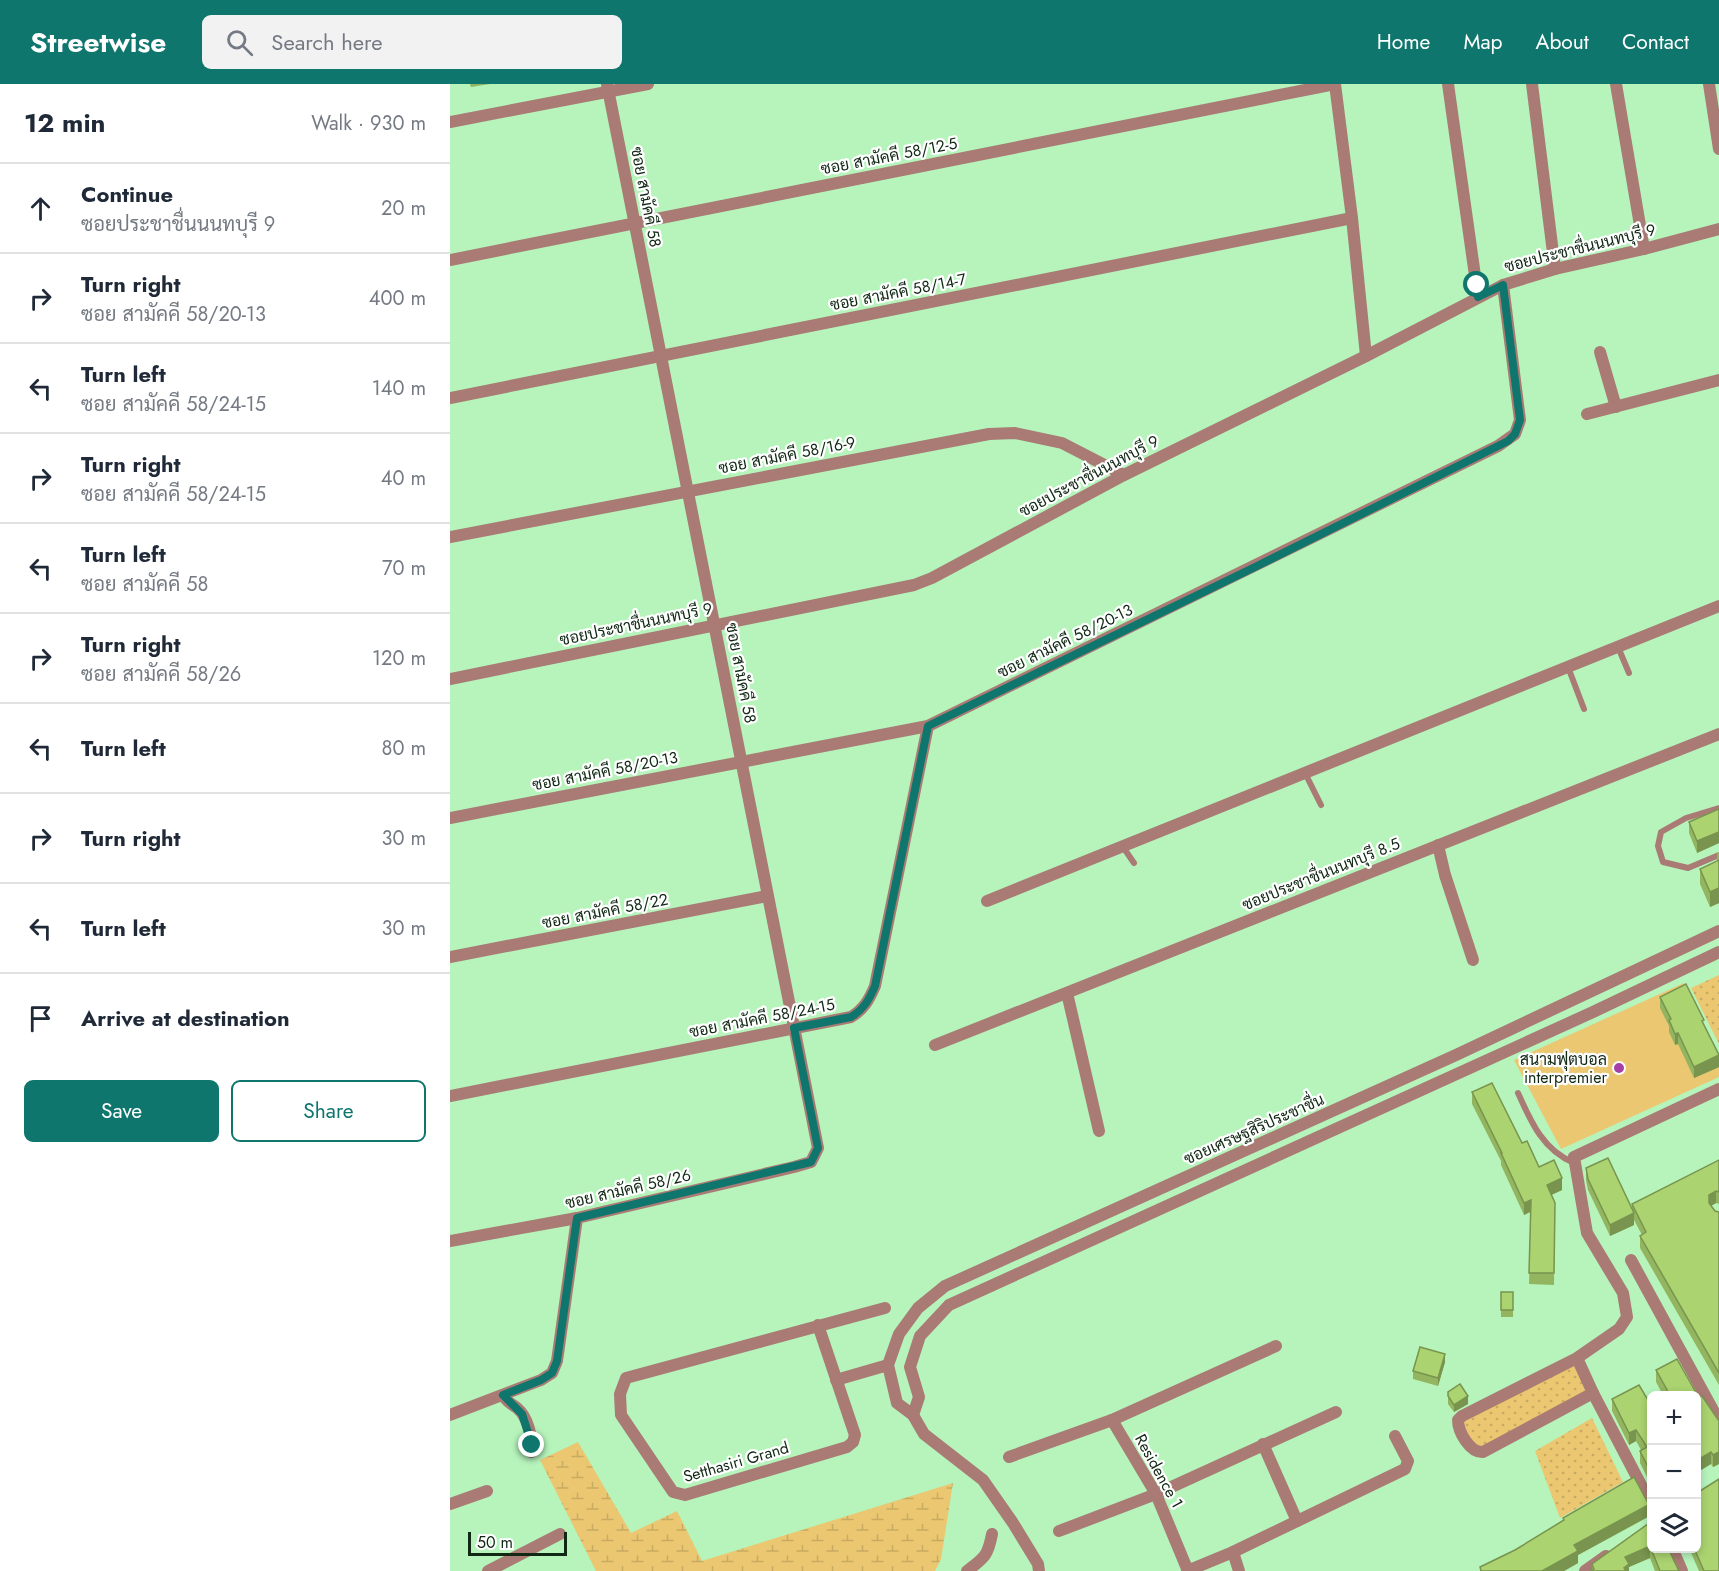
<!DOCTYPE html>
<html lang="en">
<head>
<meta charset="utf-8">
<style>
  :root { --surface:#fff; --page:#f2f2f3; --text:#1f2937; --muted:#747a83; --line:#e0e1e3; --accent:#0f766e }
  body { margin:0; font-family:Jost,Sarabun,sans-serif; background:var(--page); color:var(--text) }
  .controls { position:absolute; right:18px; bottom:18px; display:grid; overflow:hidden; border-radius:9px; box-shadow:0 3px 9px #0003 }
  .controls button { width:54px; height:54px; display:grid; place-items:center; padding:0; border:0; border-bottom:2px solid var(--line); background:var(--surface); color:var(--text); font:30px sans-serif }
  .scale { position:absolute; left:18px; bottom:15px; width:99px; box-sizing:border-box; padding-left:6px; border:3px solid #102814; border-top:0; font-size:16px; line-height:21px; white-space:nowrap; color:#102814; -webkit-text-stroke:4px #fff; paint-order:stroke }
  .stop { position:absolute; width:18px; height:18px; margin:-14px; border:4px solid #0f766e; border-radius:50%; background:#fff }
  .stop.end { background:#0f766e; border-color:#fff; box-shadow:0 2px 6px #0008 }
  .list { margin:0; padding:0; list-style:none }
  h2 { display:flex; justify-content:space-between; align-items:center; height:78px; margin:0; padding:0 24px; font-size:26px }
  h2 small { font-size:20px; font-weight:400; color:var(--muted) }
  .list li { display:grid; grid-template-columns:39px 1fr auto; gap:18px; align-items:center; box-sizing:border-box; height:90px; padding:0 24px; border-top:2px solid var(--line) }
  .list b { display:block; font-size:22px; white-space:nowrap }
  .list p { margin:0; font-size:20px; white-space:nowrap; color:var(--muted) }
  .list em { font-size:20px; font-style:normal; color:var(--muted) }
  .actions { display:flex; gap:12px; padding:18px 24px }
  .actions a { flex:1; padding:14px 0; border:2px solid var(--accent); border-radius:9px; text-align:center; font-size:21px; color:var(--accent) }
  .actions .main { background:var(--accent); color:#fff }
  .icon { flex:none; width:33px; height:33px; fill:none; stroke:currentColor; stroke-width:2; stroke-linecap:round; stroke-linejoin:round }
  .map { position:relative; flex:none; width:1269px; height:1487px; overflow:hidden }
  header { display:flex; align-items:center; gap:36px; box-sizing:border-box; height:84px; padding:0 30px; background:var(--accent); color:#fff }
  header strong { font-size:28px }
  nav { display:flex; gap:33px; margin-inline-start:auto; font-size:21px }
  .search { width:420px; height:54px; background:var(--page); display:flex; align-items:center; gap:15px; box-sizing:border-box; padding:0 21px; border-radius:9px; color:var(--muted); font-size:22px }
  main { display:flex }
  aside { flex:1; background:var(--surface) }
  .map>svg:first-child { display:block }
  .green { fill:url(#green-dots) }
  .wetland { fill:url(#wetland-marsh) }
  .pitch { fill:#ebc771 }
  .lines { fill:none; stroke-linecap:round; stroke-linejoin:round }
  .service { stroke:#aa7b74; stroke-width:6 }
  .minor { stroke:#aa7b74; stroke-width:12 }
  .wall { fill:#93b560 }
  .shaded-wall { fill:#78944e }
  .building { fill:#abd370; stroke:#78944e; stroke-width:1.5 }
  .route { stroke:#0f766e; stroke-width:8 }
  .poi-dot { fill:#a541a6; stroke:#fff; stroke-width:2 }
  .labels { text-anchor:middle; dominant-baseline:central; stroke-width:4.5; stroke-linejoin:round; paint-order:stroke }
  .street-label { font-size:16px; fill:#102814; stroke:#fff }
  .poi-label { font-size:16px; fill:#102814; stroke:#fff; text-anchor:end }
</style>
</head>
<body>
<header>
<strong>Streetwise</strong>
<div class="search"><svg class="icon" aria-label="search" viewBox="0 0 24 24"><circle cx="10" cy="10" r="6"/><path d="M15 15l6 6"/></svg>Search here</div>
<nav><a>Home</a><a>Map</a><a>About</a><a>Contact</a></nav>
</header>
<main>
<aside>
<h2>12 min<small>Walk · 930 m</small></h2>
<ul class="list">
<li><svg class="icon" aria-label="ahead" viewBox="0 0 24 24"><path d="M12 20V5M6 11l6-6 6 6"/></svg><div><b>Continue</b><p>ซอยประชาชื่นนนทบุรี 9</p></div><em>20 m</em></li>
<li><svg class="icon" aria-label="right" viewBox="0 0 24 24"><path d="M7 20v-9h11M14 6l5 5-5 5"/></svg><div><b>Turn right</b><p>ซอย สามัคคี 58/20-13</p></div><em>400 m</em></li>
<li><svg class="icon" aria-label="left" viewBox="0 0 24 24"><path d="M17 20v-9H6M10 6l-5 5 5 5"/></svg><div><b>Turn left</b><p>ซอย สามัคคี 58/24-15</p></div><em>140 m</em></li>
<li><svg class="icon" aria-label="right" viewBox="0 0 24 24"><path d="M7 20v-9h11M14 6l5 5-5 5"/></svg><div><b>Turn right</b><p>ซอย สามัคคี 58/24-15</p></div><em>40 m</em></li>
<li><svg class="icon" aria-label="left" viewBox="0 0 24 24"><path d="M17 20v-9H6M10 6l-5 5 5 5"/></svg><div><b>Turn left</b><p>ซอย สามัคคี 58</p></div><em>70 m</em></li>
<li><svg class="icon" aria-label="right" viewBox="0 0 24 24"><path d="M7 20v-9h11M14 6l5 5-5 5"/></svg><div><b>Turn right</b><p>ซอย สามัคคี 58/26</p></div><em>120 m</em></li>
<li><svg class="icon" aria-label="left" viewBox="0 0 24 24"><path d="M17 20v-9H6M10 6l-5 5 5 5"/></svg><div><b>Turn left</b></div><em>80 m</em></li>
<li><svg class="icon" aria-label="right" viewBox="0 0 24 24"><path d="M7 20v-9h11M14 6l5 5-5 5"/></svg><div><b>Turn right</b></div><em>30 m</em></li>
<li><svg class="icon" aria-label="left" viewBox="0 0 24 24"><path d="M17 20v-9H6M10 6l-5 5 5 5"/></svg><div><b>Turn left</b></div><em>30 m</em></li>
<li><svg class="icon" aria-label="arrive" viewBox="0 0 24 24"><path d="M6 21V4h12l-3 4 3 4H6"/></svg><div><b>Arrive at destination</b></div></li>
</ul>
<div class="actions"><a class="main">Save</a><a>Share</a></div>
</aside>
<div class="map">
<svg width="1269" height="1487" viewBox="0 0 1269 1487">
  <defs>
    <pattern id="green-dots" width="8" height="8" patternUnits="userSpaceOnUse" patternTransform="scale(1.5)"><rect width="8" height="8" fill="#ebc771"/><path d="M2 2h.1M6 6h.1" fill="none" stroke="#c8ab61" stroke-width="1.8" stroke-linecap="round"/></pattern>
    <pattern id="wetland-marsh" width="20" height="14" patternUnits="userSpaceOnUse" patternTransform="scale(1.5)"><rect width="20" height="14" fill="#ebc771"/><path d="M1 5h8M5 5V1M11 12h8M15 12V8" fill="none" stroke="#c8ab61"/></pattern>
  </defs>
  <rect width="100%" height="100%" fill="#b6f4bc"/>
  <g class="green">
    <path d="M1269 891V960L1241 904Z"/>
    <path d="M1126 1276 1144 1311 1026 1373 1007 1337Z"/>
    <path d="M1142 1334 1173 1398 1110 1434 1085 1367Z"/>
  </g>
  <path class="wetland" d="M128 1358 181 1449 227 1427 252 1477 503 1399 491 1475 485 1487H146L90 1376Z"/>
  <path class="pitch" d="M1234 899 1269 972V993L1111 1065 1064 976Z"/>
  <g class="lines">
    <g class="service">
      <path d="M1168 563 1179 589"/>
      <path d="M1118 583 1134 625"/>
      <path d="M855 689 871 721"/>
      <path d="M1269 724 1236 734 1211 748 1208 762 1213 778 1238 784 1269 771"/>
      <path d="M673 763 684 779"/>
      <path d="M1068 1009C1081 1038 1093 1066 1124 1079"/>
    </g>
    <g class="minor">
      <path d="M885 0 902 134 916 272"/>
      <path d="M998 0 1028 213"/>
      <path d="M1082 0 1105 185"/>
      <path d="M1166 0 1194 165"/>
      <path d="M1259 0 1269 65"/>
      <path d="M0 38 198 0"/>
      <path d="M0 176 885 0"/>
      <path d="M1150 268 1166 323"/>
      <path d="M0 314 902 134"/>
      <path d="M1137 330 1269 296"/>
      <path d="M0 453 539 350 565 349 612 359 674 391"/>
      <path d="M0 595 464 501 482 494 674 391 916 272 1053 201 1105 185 1194 165 1269 145"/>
      <path d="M0 734 478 642 1048 362 1065 350 1070 336 1053 201"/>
      <path d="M988 761 995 791 1023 876"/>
      <path d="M537 817 1269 522"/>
      <path d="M0 873 317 812"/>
      <path d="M617 909 649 1047"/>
      <path d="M485 961 1269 650"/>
      <path d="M0 1012 401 933C414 925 419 916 425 902L478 642"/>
      <path d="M0 1157 127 1134 344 1083 361 1078 368 1064 157 0"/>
      <path d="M1181 1176 1269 1337"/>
      <path d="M368 1241 405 1351 403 1358 397 1363 235 1411 223 1408 171 1331 170 1310 176 1294 435 1224"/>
      <path d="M1127 1274 1143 1309 1033 1368C1020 1369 1008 1348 1008 1336L1012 1332 1127 1274 1169 1245 1177 1233 1173 1209 1137 1149 1124 1073 1269 1005"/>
      <path d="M386 1296 438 1281"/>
      <path d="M1143 1309 1202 1422"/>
      <path d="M53 1311C56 1318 61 1319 67 1324 78 1333 83 1354 81 1368"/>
      <path d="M0 1331 91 1296 102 1289 107 1277 127 1134"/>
      <path d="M463 1331 469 1313 460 1283 470 1252 499 1221 1143 928 1269 868"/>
      <path d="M662 1336 706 1410 738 1487"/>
      <path d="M813 1360 847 1437"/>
      <path d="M559 1373 662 1336 826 1262"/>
      <path d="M0 1420 37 1407"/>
      <path d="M609 1447 706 1410 886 1328"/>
      <path d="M1222 1464 1232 1487"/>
      <path d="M783 1468 789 1487"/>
      <path d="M38 1487 110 1450"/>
      <path d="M517 1487C534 1474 538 1472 542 1450"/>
      <path d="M589 1487 588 1480 563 1439 533 1396 474 1350 463 1331 447 1319 438 1281 449 1250 468 1224 495 1202 1006 971 1269 847"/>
      <path d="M737 1487 783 1468 955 1385 958 1377 945 1352"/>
      <path d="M1135 1487 1156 1472"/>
    </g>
  </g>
  <g class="wall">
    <path d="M20 0H40L21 3Z"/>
    <path d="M1269 725V759L1247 769 1239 749V738Z"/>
    <path d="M1269 768V819L1260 823 1250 800V785L1267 777V769Z"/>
    <path d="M1210 913 1254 940 1269 983 1244 994 1228 960 1225 961 1219 948V942L1210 924Z"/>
    <path d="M1022 1008 1072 1059 1089 1083 1112 1106 1101 1111 1105 1119 1104 1201 1079 1200 1081 1128 1074 1131 1051 1081V1077L1022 1020Z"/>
    <path d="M1269 1076V1120L1266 1119 1261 1122 1265 1127 1269 1128V1301L1190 1164V1152L1192 1151 1184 1136V1141L1160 1152 1138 1106 1136 1096V1084L1182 1124V1120Z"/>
    <rect x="1051" y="1208" width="12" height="25"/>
    <path d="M1227 1275 1249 1314 1252 1312 1269 1337V1380L1263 1383 1261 1380 1246 1389V1311H1213L1206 1298V1286Z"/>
    <path d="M995 1278 988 1302 963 1295V1287Z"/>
    <path d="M998 1308 1018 1320 1004 1328 998 1320Z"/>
    <path d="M1162 1315 1202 1323V1403L1190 1379V1367L1191 1366 1186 1357 1179 1361 1162 1327Z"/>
    <path d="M1250 1407 1269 1487H1249L1239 1464H1246Z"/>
    <path d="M1197 1417H1202V1431L1128 1471V1479L1114 1487H1030V1483L1065 1466 1113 1437V1434Z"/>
    <path d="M1202 1437 1229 1487H1205L1200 1474 1179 1483V1487L1142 1486V1480Z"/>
  </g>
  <g class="shaded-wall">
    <path d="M1269 748V759L1247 769V757Z"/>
    <path d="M1269 804V819L1260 823V808Z"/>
    <path d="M1228 949V960L1225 961V950Z"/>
    <path d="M1269 971V983L1244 994V983Z"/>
    <path d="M1112 1094V1106L1097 1113V1101Z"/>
    <path d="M1266 1107V1119L1259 1123V1111Z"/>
    <path d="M1081 1116V1127L1074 1131V1119Z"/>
    <path d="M1184 1129V1141L1160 1152V1141Z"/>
    <path d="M995 1270V1278L988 1302V1294Z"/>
    <path d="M1018 1312V1320L1004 1328V1321Z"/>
    <path d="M1186 1346V1357L1179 1361V1349Z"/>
    <path d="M1261 1368V1380L1246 1389V1377Z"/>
    <path d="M1269 1368V1380L1263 1383V1371Z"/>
    <path d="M1201 1419V1431L1128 1471V1479L1114 1487H1092L1124 1461Z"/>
    <path d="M1200 1462V1474L1179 1483V1487H1174L1175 1473Z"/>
  </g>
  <g class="building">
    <path d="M1269 725V748L1247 757 1239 738Z"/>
    <path d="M1269 776V804L1260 808 1250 785Z"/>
    <path d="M1236 900 1254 936 1252 937 1269 971 1244 983 1228 949 1225 950 1219 936 1221 935 1210 913Z"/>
    <path d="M1042 999 1072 1059 1077 1057 1089 1083 1104 1076 1112 1094 1097 1101 1105 1119 1104 1189H1079L1081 1116 1074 1119 1051 1069H1052L1022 1008Z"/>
    <path d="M1158 1074 1184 1129 1160 1141 1138 1095 1136 1084Z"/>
    <path d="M1269 1076V1108L1266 1107 1259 1111V1119L1265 1127 1269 1128V1289L1190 1152 1196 1148 1182 1120Z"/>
    <rect x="1051" y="1208" width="12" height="18"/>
    <path d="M970 1263 995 1270 988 1294 963 1287Z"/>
    <path d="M1227 1275 1249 1314 1252 1312 1269 1337V1368L1263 1371 1261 1368 1246 1377V1311H1220L1206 1286Z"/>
    <path d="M1010 1300 1018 1312 1004 1321 998 1312V1308Z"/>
    <path d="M1189 1301 1202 1323V1391L1190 1367 1197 1363 1186 1346 1179 1349 1162 1315Z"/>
    <path d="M1184 1393 1197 1417H1202V1419L1124 1461 1128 1467 1092 1487H1031L1030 1483 1065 1466 1114 1436 1113 1434Z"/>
    <path d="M1269 1395V1487H1254L1244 1464H1246V1408L1250 1407Z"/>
    <path d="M1202 1437V1464H1218L1229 1487H1210L1200 1462 1175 1473 1179 1480 1174 1484 1176 1487H1140L1144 1485 1142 1480Z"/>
  </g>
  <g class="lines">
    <path class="route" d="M82 1361 72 1330 53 1311 91 1296 102 1289 107 1277 127 1134 361 1078 368 1064 344 944 401 933C414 925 419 916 425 902L478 642 807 482 1058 357 1065 350 1070 336 1053 201 1028 213 1027 201"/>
  </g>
  <circle class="poi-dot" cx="1169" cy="984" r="6"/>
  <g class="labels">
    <g class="street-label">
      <text transform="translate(439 72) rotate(-11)">ซอย สามัคคี 58/12-5</text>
      <text transform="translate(196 113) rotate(79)">ซอย สามัคคี 58</text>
      <text transform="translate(1130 164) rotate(-14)">ซอยประชาชื่นนนทบุรี 9</text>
      <text transform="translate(448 208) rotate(-11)">ซอย สามัคคี 58/14-7</text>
      <text transform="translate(337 371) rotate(-11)">ซอย สามัคคี 58/16-9</text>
      <text transform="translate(639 392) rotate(-28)">ซอยประชาชื่นนนทบุรี 9</text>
      <text transform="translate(186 540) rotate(-12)">ซอยประชาชื่นนนทบุรี 9</text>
      <text transform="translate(615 557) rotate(-26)">ซอย สามัคคี 58/20-13</text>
      <text transform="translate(291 589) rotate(79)">ซอย สามัคคี 58</text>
      <text transform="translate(155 687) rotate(-11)">ซอย สามัคคี 58/20-13</text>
      <text transform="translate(871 790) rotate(-22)">ซอยประชาชื่นนนทบุรี 8.5</text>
      <text transform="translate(155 827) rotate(-11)">ซอย สามัคคี 58/22</text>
      <text transform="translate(312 934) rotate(-11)">ซอย สามัคคี 58/24-15</text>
      <text transform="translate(804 1045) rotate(-24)">ซอยเศรษฐสิริประชาชื่น</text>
      <text transform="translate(178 1105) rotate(-13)">ซอย สามัคคี 58/26</text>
      <text transform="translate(286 1378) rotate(-16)">Setthasiri Grand</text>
      <text transform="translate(709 1387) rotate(61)">Residence 1</text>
    </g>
    <g class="poi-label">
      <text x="1157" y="975">สนามฟุตบอล<tspan x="1157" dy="18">interpremier</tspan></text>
    </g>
  </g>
</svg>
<div class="controls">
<button>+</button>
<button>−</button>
<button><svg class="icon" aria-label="layers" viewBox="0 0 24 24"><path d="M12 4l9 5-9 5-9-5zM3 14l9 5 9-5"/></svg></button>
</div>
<div class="scale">50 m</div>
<div class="stop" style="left:1027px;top:201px"></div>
<div class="stop end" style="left:82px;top:1361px"></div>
</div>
</main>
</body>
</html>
